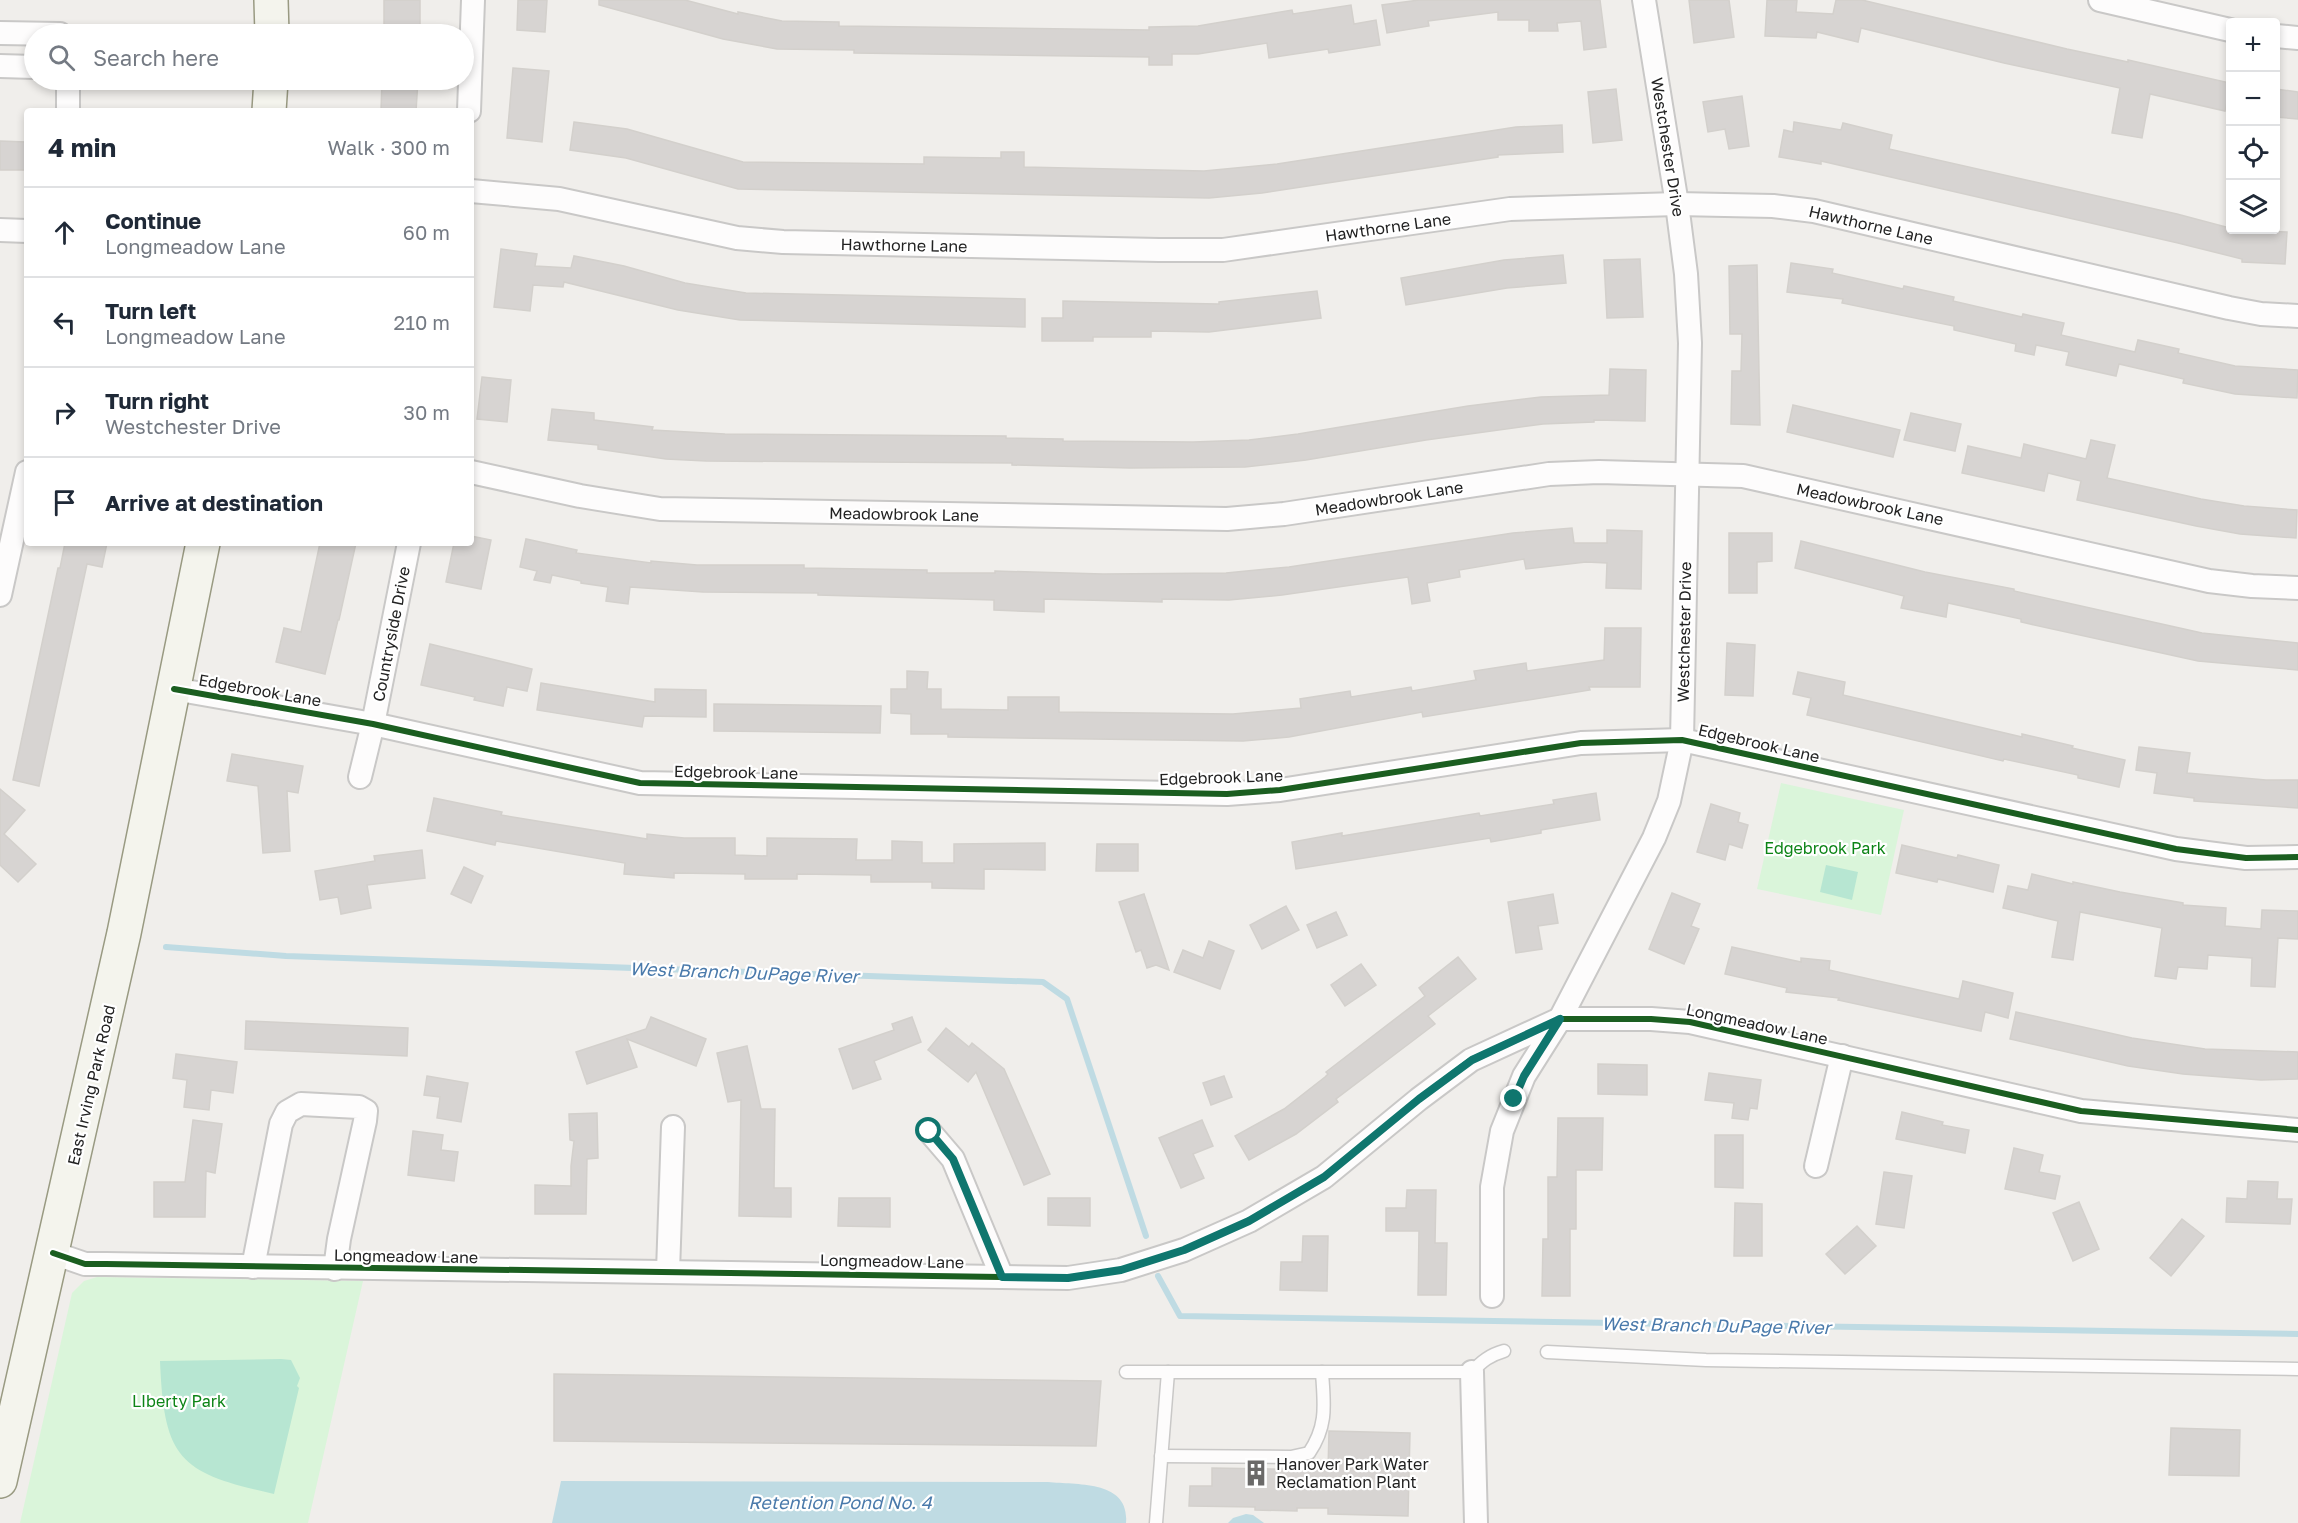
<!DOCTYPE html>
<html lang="en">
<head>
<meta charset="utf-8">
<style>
  :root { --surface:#fff; --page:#f6f6f7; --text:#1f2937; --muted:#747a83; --line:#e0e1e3 }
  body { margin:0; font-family:"Golos Text",sans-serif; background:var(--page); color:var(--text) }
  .controls { position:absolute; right:18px; top:18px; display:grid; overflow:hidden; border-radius:6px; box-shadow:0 3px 9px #0003 }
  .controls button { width:54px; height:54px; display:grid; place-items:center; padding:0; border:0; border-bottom:2px solid var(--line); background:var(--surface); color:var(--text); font:30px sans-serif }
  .stop { position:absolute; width:18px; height:18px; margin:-14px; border:4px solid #0f766e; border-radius:50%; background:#fff }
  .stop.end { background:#0f766e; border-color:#fff; box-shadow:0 2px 6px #0008 }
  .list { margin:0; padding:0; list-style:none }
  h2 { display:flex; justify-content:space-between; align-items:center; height:78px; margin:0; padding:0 24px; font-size:26px }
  h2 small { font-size:20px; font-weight:400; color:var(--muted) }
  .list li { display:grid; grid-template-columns:39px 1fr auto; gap:18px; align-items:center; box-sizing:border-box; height:90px; padding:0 24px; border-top:2px solid var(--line) }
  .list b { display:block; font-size:22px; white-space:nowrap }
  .list p { margin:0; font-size:20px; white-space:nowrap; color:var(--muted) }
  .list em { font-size:20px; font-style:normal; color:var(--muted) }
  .icon { flex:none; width:33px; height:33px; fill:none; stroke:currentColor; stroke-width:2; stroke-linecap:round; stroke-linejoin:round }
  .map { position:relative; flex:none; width:2298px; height:1523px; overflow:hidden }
  .search { position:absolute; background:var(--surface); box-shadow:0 3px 9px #0003; left:24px; top:24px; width:450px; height:66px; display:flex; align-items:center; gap:15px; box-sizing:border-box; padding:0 21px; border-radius:33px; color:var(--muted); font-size:22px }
  .panel { position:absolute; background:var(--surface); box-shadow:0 3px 9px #0003; left:24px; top:108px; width:450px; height:438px; border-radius:6px }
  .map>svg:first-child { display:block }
  .park { fill:#daf5da }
  .pitch { fill:#b7e6d2 }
  .water { fill:#bfdbe3 }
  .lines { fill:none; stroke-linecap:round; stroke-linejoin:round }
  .stream { stroke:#bfdbe3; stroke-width:6 }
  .building { fill:#d7d4d2; stroke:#d3d0cc; stroke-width:1.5 }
  .lane-casing { stroke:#c9c8c7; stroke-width:15 }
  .street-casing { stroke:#c9c8c7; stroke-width:26 }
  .secondary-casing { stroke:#999a82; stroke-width:36 }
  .lane { stroke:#fdfcfc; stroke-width:12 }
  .street { stroke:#fdfcfc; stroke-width:22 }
  .secondary { stroke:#f4f4ed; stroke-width:33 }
  .cycleway-casing { stroke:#fff; stroke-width:10 }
  .cycleway { stroke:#1b5e20; stroke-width:6 }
  .route { stroke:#0f766e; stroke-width:8 }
  .labels { text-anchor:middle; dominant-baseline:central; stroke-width:4.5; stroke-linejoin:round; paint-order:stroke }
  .street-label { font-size:16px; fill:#222; stroke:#fff }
  .park-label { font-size:16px; fill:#0c8416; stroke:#fff }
  .poi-label { font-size:16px; fill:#222; stroke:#fff; text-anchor:start }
  .water-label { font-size:18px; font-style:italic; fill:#4a7aab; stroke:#fff }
</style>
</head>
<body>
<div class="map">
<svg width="2298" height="1523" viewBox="0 0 2298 1523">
  <rect width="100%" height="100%" fill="#f0eeeb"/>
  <g class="park">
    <path d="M1781 783 1904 810 1881 915 1757 889Z"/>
    <path d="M97 1277 363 1281 308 1523H20L72 1293 84 1281Z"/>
  </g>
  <g class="pitch">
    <path d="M1826 865 1858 872 1852 900 1820 892Z"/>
    <path d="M281 1359 291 1360 300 1378 297 1386 299 1388 274 1494C179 1473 164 1459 160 1361Z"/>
  </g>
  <g class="water">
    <path d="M561 1481 1048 1482C1077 1485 1130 1480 1126 1523H552Z"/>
    <path d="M1246 1514 1253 1515 1264 1523H1228L1233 1518Z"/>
  </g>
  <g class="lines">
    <g class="stream">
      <path d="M166 947 286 956 1043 982 1067 999 1146 1236"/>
      <path d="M1158 1276 1180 1316 2298 1334"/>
    </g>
  </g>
  <g class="building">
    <rect x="384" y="0" width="36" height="34"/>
    <path d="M518 0H547L545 32 517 30Z"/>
    <path d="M599 0H685L738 14V12L782 21 839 22V26L1149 30V27L1198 26 1292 10 1293 14 1351 5 1354 24 1376 20 1380 45 1329 53 1328 49 1269 58 1267 43 1198 54H1172V65H1149V57L854 53V50L777 49 723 39 599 5Z"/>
    <path d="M1419 0H1600L1606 47 1584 50 1581 21 1557 23 1558 31H1529V20H1498V12L1428 21 1429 26 1387 33 1382 5Z"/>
    <path d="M1689 0H1729L1734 37 1694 43Z"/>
    <path d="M1767 0H1797L1796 12 1833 14 1836 0H1862L2067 49 2128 62V60L2230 83V88L2225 111 2150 94 2142 138 2112 133 2120 88 2004 63 1861 28 1858 42 1817 32 1816 38 1765 36Z"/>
    <path d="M513 68 549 71 542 142 507 138Z"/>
    <path d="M382 80H418L416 111H381Z"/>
    <path d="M1616 89 1622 140 1593 143 1588 92Z"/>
    <path d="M2276 89 2298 92V119L2276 117Z"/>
    <path d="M1742 96 1749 146 1729 149 1725 129 1708 132 1703 102Z"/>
    <path d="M574 122 627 129 743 162 924 164V157L1001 158V152H1024V167L1204 171 1277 164 1516 127 1562 125 1563 152 1498 155V157L1262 193 1209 198 738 189 626 158 570 150Z"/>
    <path d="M1794 122 1841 130 1843 123 1892 135 1889 149 2177 214 2230 228V230L2287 232 2285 264 2242 262V259L2178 243 1821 161V164L1779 157 1784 130 1793 132Z"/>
    <path d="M0 141 26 142V170H0Z"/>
    <path d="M501 249 537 254 535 266 571 268 574 256 624 266 685 283 746 293 1025 299V327L740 320 678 310 564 282 563 287 533 285 530 311 494 307Z"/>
    <path d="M1563 255 1566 283 1507 288 1406 305 1401 278 1504 260Z"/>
    <path d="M1640 259 1643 317 1607 318 1604 260Z"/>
    <path d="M1791 263 1833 269 1832 273 1903 289 1904 286 1954 297 1953 301 2022 317 2023 314 2064 323 2061 335 2135 352 2138 340 2179 349 2178 353 2235 366 2298 370 2297 398 2235 394 2183 383 2184 379 2119 364 2116 376 2066 365 2069 352 2036 345 2034 355 2015 351 2016 344 1954 330V326L1842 303 1843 299 1787 292Z"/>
    <path d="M1757 265 1760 425 1731 424 1732 371H1741L1742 334H1730L1729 266Z"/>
    <path d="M1317 291 1321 318 1209 332 1151 331V337H1093V341H1042V318H1063V301L1219 304V302Z"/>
    <path d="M1610 369 1646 370 1645 421 1594 420V422L1543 424 1426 440 1306 460 1245 467 1130 468 1012 465V463L706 461 666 459 598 449V445L548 440 552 409 594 413V420L653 427 652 430 725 434 1006 436V438L1063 439V441L1193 442 1249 440 1298 434 1468 406 1541 397 1609 395Z"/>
    <path d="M482 377 511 380 507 422 477 419Z"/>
    <path d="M1793 405 1900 430 1893 457 1787 432Z"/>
    <path d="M1911 413 1961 424 1955 451 1904 440Z"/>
    <path d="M2091 440 2115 445 2107 478 2201 499 2244 506 2297 510 2296 538 2240 534 2196 526 2077 500 2081 481 2048 473 2044 491 1962 473 1968 446 2021 458 2024 444 2086 459Z"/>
    <path d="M1572 528 1574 543H1607V530L1642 531 1641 589 1606 588 1607 563 1586 562 1526 569 1524 559 1459 570 1460 577 1427 583 1430 601 1412 604 1408 577 1282 595 1229 600 1162 599V602L1044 599V612L994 610V600L818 595V593L703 592 630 587 628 604 606 601 608 587 581 583V581L552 575 550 583 534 580 537 571 520 567 526 539 577 550 576 553 651 563V561L697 565H804V568L927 570V573H995V571L1103 574 1226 573 1289 567 1513 533Z"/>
    <path d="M1729 533H1772V561L1757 562V593H1729Z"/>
    <path d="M471 536 491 540 481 589 446 582 454 543H471Z"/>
    <path d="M1801 541 1925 572 2014 589V591L2202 633 2298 643V670L2198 661 2021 622V619L1948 603 1946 617 1901 608 1904 596 1795 568Z"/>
    <path d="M65 543H107L102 567 87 564 39 786 13 780 58 568H60Z"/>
    <path d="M320 543H356L339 620H338L325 674 276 662 284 628 301 632Z"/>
    <path d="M1605 628H1641L1640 687H1589L1590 690 1423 717 1422 712 1289 737 1243 741 948 737V734H911V714L891 713V689H907V671L928 672 927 689H941V709L1008 710V697H1059V712L1233 714 1301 708 1300 699 1350 691 1351 697 1411 687 1412 691 1476 680 1474 671 1526 663 1527 671 1604 660Z"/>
    <path d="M1727 643 1755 645 1753 696 1725 695Z"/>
    <path d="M430 644 532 669 527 691 507 687 503 706 474 700 475 697 421 685Z"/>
    <path d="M1798 672 1845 682 1843 695 2022 737V734L2073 746 2072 748 2125 760 2119 787 2078 778V775L2004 759 2003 761 1807 715 1811 698 1793 694Z"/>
    <path d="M541 683 655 702V689L706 690V717L644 716 642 727 537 710Z"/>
    <path d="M714 704 881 706 880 733 714 731Z"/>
    <path d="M2139 747 2190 753 2187 773 2266 780H2298V808L2194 801V798L2154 793 2157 773 2136 770Z"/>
    <path d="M232 754 303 766 298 793 287 791 290 851 263 853 258 786 227 781Z"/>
    <path d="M0 789 25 810 4 834 36 864 18 882 0 865Z"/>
    <path d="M1596 793 1600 820 1541 830V833L1491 842 1490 838 1296 869 1292 842 1342 833V836L1479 813 1480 816 1554 804 1553 800Z"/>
    <path d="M434 798 502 812 501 815 647 839V834L684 838H735V855L767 856V838L857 839 856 860H892V841L922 842V863H954V844L1045 843V870L984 869V889L932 888V882H871V875L797 874V879H745V874L674 873V878L624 874 625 863 496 841 495 845 427 831Z"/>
    <path d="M1711 804 1740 813 1738 822 1748 825 1742 848 1729 844 1725 860 1697 852Z"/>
    <path d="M1097 844H1138V871H1096Z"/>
    <path d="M1902 845 1957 858 1958 855 1999 865 1993 892 1938 879 1937 882 1896 873Z"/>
    <path d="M422 850 425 878 367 885 371 908 341 914 338 897 320 900 315 871 375 861 374 856Z"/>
    <path d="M464 867 483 876 471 903 451 894Z"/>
    <path d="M2032 874 2073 884V882L2120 892 2183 903V905L2226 908 2225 926 2261 929 2262 910 2298 911V939L2278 938 2275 987 2251 986 2252 958 2208 955 2207 969 2178 967 2176 979 2155 976 2162 928 2080 912 2073 960 2052 957 2058 921 2003 908 2008 886 2028 890Z"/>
    <path d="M1672 893 1700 904 1691 926 1699 929 1684 964 1649 949Z"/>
    <path d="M1144 894 1169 970 1156 965 1147 968 1141 950 1136 952 1119 902Z"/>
    <path d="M1553 894 1558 923 1538 926 1542 949 1516 953 1508 902Z"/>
    <path d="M1286 906 1299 930 1262 949 1250 925Z"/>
    <path d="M1336 912 1347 935 1317 948 1307 925Z"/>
    <path d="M1209 941 1234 951 1220 989 1174 972 1183 950 1203 958Z"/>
    <path d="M1732 947 1801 962V958L1830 961 1829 970 1959 999 1963 981 2013 993 2008 1018 1985 1012 1981 1031 1838 1000 1839 998 1786 992 1787 988 1725 974Z"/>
    <path d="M1458 957 1476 979 1428 1016 1435 1024 1336 1099 1338 1102 1296 1134 1249 1160 1235 1136 1284 1109 1325 1077 1328 1074 1326 1072 1425 996 1419 988Z"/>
    <path d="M1361 964 1376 985 1345 1006 1331 985Z"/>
    <path d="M2016 1012 2132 1038 2205 1049 2298 1052V1079L2261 1080 2183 1074 2128 1066 2010 1039Z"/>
    <path d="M651 1017 706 1039 696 1066 627 1039 637 1067 587 1084 576 1052 646 1029Z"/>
    <path d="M912 1017 921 1042 874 1061 881 1079 853 1089 839 1049 894 1030 892 1024Z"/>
    <path d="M246 1021 408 1028 407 1056 245 1049Z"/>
    <path d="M946 1028 969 1047 972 1043 1004 1069 1050 1174 1024 1185 976 1072 968 1082 928 1050Z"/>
    <path d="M747 1046 761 1109H775L774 1188H791V1217L739 1216 741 1100 728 1102 717 1053Z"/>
    <path d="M176 1054 237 1062 233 1093 211 1090 209 1110 184 1107 187 1080 173 1078Z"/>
    <path d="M1598 1064 1647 1065V1095L1598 1094Z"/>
    <path d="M1709 1073 1761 1080 1757 1109 1750 1108 1748 1120 1732 1118 1734 1103 1705 1100Z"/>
    <path d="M427 1076 468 1083 461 1122 437 1118 440 1097 424 1095Z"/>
    <path d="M1224 1076 1232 1097 1211 1105 1203 1083Z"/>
    <path d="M1902 1112 1943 1122 1942 1125 1969 1130 1965 1153 1896 1139Z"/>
    <path d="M597 1113 598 1158 587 1159 586 1214H535V1185L571 1186V1166L574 1141 570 1140 569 1114Z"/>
    <path d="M1558 1118H1603L1602 1170H1576V1229H1570V1296H1542L1543 1239H1548V1177H1557Z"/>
    <path d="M193 1120 222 1124 215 1173 206 1171 205 1217H154V1182H185Z"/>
    <path d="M1202 1120 1213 1146 1193 1154 1204 1178 1181 1188 1159 1138Z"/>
    <path d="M413 1131 443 1135 441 1150 458 1152 454 1181 408 1175Z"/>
    <path d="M1715 1135H1743V1188L1715 1187Z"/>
    <path d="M2014 1148 2043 1155 2039 1172 2060 1176 2055 1199 2005 1189Z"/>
    <path d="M1884 1172 1912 1176 1904 1228 1876 1224Z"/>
    <path d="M2248 1181 2278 1182 2277 1199H2292L2290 1224 2226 1222 2227 1198 2247 1199Z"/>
    <path d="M1407 1190H1436L1435 1243H1447L1446 1295H1418L1419 1231H1386V1208H1406Z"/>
    <path d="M839 1198H890V1227L838 1226Z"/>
    <path d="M1048 1198H1090V1226L1048 1225Z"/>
    <path d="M2079 1202 2099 1249 2073 1261 2053 1213Z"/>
    <path d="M1735 1203 1762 1204V1256H1734Z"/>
    <path d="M2182 1219 2204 1236 2171 1276 2150 1258Z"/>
    <path d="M1857 1226 1876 1246 1845 1274 1826 1254Z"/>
    <path d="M1303 1236H1328L1327 1291 1280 1290 1281 1262H1302Z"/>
    <path d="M554 1374 1101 1381 1096 1446 554 1441Z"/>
    <path d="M2171 1428 2240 1430 2239 1476 2169 1475Z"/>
    <path d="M1329 1431 1410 1433 1408 1516 1328 1514V1508H1297V1511L1255 1510V1507L1189 1506 1190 1486H1212V1468L1328 1470Z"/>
  </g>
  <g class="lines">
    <g class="lane-casing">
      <g id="lane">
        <path d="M1547 1352 1706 1360 2298 1369"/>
        <path d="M1126 1372H1472C1482 1361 1490 1355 1504 1351"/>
        <path d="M1161 1456 1291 1457 1309 1453C1328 1425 1324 1404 1322 1372"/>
        <path d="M1156 1523 1168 1372"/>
      </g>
    </g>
    <g class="street-casing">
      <g id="street">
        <path d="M2100 0 2230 30"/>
        <path d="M0 33 60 34"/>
        <path d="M2276 36 2298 38"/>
        <path d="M0 66 34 67"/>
        <path d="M68 111V80"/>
        <path d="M469 111 473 0"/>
        <path d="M471 191 559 199 737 238 783 242 1159 250H1223L1510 209 1677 204 1773 206 1814 211 2229 308 2261 314 2298 316"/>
        <path d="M0 230 27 231"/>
        <path d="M471 472 580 496 660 509 1227 519 1284 514 1549 474 1599 472 1743 476 2209 581 2252 586 2298 588"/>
        <path d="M0 595 27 472"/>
        <path d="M174 689 373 724 640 783 1227 794 1280 790 1581 743 1682 740 2176 849 2246 858 2298 857"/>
        <path d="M360 777 373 724 409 543"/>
        <path d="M929 1131 953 1159 1002 1277"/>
        <path d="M1816 1166 1842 1056"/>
        <path d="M53 1253 85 1264H106L1068 1278 1121 1270 1184 1250 1249 1221 1324 1177 1419 1099 1471 1060 1560 1019H1651L1690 1022 2081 1111 2298 1130"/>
        <path d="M253 1267 281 1124 287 1112 301 1104 359 1107 366 1111 365 1121 339 1239 335 1269"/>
        <path d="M668 1271 673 1127"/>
        <path d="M1492 1296V1187L1502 1131 1524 1076 1560 1019 1654 838 1669 801 1682 740 1690 343 1686 274 1677 204 1644 0"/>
        <path d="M1472 1372 1476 1523"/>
      </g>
    </g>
    <g class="secondary-casing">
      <g id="secondary">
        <path d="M271 0 272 34"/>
        <path d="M269 111 271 80"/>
        <path d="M0 1481 124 933 203 543"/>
      </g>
    </g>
    <use href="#lane" class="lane"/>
    <use href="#street" class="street"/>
    <use href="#secondary" class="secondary"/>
    <g class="cycleway-casing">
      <g id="cycleway">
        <path d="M174 689 373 724 640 783 1227 794 1280 790 1581 743 1682 740 2176 849 2246 858 2298 857"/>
        <path d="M53 1253 85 1264H106L1068 1278 1121 1270 1184 1250 1249 1221 1324 1177 1419 1099 1471 1060 1560 1019H1651L1690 1022 2081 1111 2298 1130"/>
      </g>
    </g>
    <use href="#cycleway" class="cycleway"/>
  </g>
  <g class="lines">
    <path class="route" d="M929 1131 953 1159 1002 1277 1068 1278 1121 1270 1184 1250 1249 1221 1324 1177 1419 1099 1472 1060 1560 1019 1524 1076 1514 1099"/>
  </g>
  <defs>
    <g id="building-bare" transform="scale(2.07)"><path d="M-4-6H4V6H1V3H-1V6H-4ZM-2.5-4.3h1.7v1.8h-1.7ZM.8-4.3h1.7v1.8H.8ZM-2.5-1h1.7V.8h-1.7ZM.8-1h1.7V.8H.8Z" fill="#6a6968" stroke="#fff" stroke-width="2.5" paint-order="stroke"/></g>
  </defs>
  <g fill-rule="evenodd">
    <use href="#building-bare" x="1256" y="1473"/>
  </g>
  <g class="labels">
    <g class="street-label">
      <text transform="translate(1668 147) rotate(81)">Westchester Drive</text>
      <text transform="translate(1871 225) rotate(13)">Hawthorne Lane</text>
      <text transform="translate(1388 227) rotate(-8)">Hawthorne Lane</text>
      <text transform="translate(904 245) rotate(1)">Hawthorne Lane</text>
      <text transform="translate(1389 498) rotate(-9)">Meadowbrook Lane</text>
      <text transform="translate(1870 504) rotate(12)">Meadowbrook Lane</text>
      <text transform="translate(904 514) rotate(1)">Meadowbrook Lane</text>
      <text transform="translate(1684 632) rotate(-89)">Westchester Drive</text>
      <text transform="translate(391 634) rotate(-79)">Countryside Drive</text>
      <text transform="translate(260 690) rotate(10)">Edgebrook Lane</text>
      <text transform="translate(1759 743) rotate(13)">Edgebrook Lane</text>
      <text transform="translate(736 772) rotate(1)">Edgebrook Lane</text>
      <text transform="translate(1221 777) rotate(-2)">Edgebrook Lane</text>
      <text transform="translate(1757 1024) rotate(12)">Longmeadow Lane</text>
      <text transform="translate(91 1085) rotate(-77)">East Irving Park Road</text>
      <text transform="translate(406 1256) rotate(1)">Longmeadow Lane</text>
      <text transform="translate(892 1261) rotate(1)">Longmeadow Lane</text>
    </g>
    <g class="park-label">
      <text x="1825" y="848">Edgebrook Park</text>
      <text x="179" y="1401">LIberty Park</text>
    </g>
    <g class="poi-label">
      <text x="1276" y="1464">Hanover Park Water<tspan x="1276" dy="18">Reclamation Plant</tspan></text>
    </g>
    <g class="water-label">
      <text transform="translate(744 972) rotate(2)">West Branch DuPage River</text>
      <text transform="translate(1716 1325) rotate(1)">West Branch DuPage River</text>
      <text x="840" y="1502">Retention Pond No. 4</text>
    </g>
  </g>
</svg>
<div class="controls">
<button>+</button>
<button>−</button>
<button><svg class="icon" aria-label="locate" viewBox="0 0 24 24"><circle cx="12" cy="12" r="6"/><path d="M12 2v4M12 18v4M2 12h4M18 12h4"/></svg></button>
<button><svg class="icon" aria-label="layers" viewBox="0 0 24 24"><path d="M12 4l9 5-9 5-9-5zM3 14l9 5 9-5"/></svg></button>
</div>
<div class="stop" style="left:929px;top:1131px"></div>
<div class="stop end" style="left:1514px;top:1099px"></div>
<div class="search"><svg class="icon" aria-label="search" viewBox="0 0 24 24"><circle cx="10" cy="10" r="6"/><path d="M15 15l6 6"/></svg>Search here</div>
<section class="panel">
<h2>4 min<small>Walk · 300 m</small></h2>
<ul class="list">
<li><svg class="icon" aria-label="ahead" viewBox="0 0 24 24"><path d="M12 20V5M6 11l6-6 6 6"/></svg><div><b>Continue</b><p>Longmeadow Lane</p></div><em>60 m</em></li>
<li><svg class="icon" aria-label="left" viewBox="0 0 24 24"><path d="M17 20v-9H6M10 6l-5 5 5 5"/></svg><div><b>Turn left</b><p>Longmeadow Lane</p></div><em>210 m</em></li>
<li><svg class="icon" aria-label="right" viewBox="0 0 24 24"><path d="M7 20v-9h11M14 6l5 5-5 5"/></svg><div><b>Turn right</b><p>Westchester Drive</p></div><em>30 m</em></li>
<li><svg class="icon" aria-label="arrive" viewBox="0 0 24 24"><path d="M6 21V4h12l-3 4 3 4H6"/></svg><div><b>Arrive at destination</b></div></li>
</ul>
</section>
</div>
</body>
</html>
